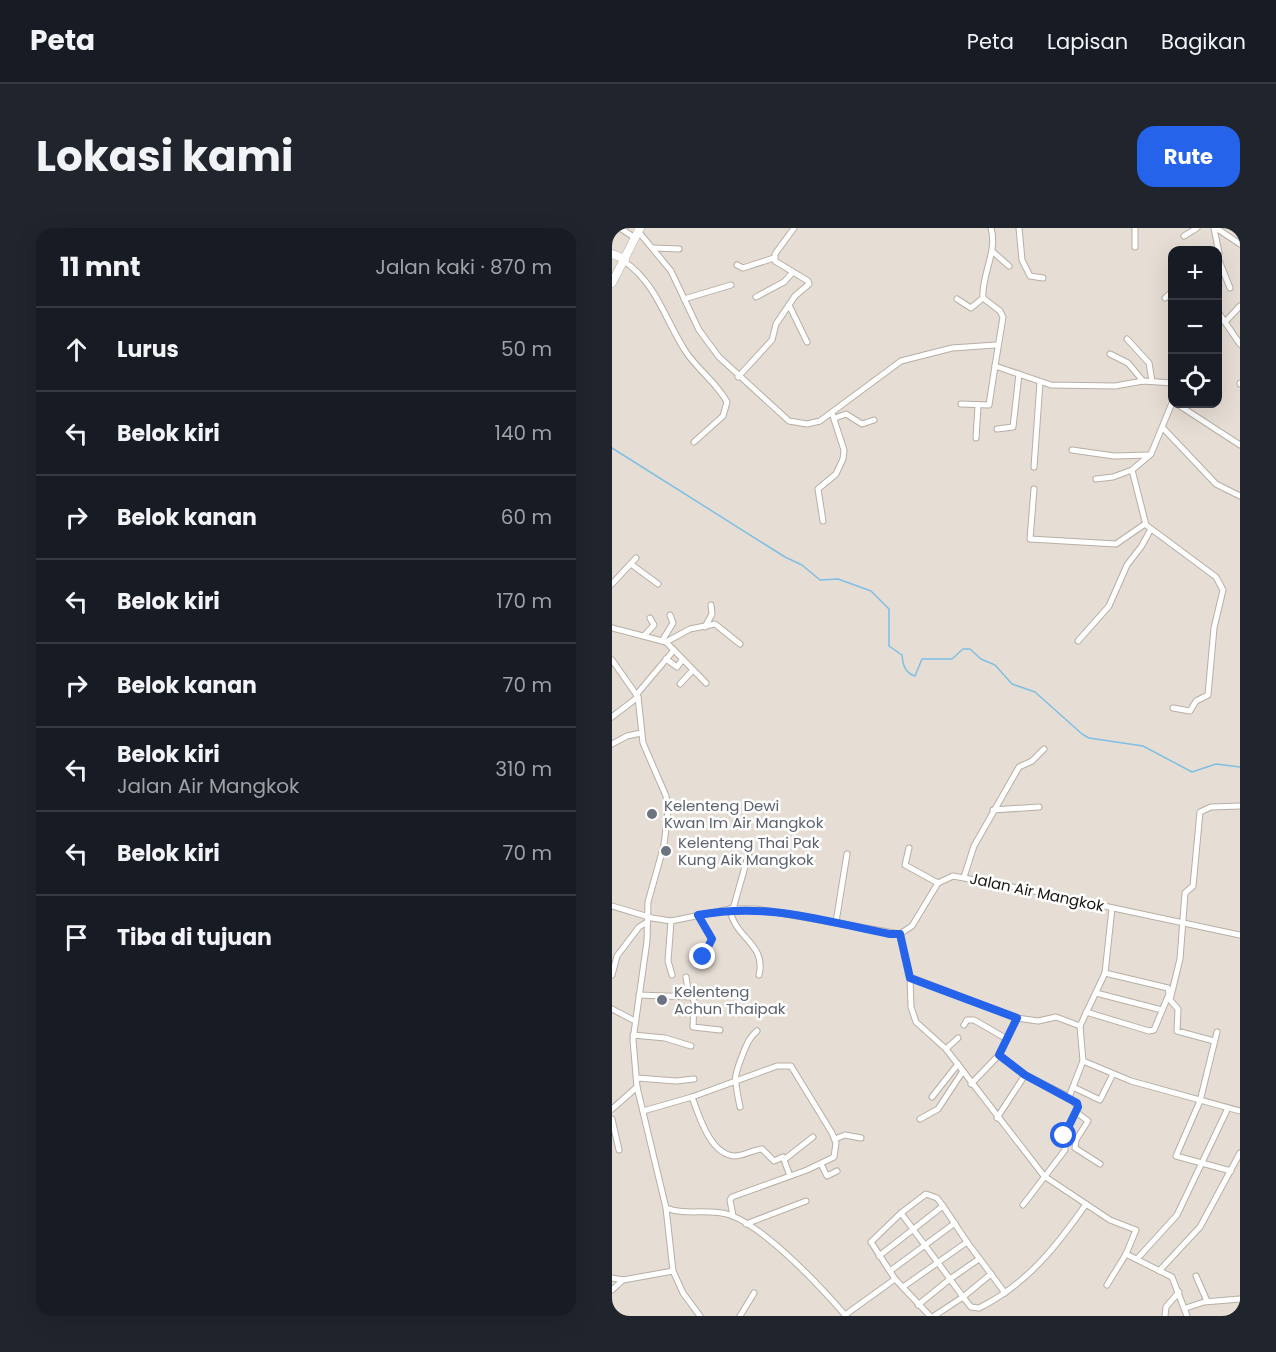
<!DOCTYPE html>
<html lang="id">
<head>
<meta charset="utf-8">
<style>
  :root { --surface:#171b24; --page:#20242c; --text:#f1f3f6; --muted:#9ea1a6; --line:#363941; --accent:#2563eb }
  body { margin:0; font-family:Poppins,sans-serif; background:var(--page); color:var(--text) }
  .controls { position:absolute; right:18px; top:18px; display:grid; overflow:hidden; border-radius:12px; box-shadow:0 6px 24px #0002 }
  .controls button { width:54px; height:54px; display:grid; place-items:center; padding:0; border:0; border-bottom:2px solid var(--line); background:var(--surface); color:var(--text); font:30px sans-serif }
  .stop { position:absolute; width:18px; height:18px; margin:-14px; border:4px solid #2563eb; border-radius:50%; background:#fff }
  .stop.end { background:#2563eb; border-color:#fff; box-shadow:0 2px 6px #0008 }
  .list { margin:0; padding:0; list-style:none }
  h2 { display:flex; justify-content:space-between; align-items:center; height:78px; margin:0; padding:0 24px; font-size:26px }
  h2 small { font-size:20px; font-weight:400; color:var(--muted) }
  .list li { display:grid; grid-template-columns:39px 1fr auto; gap:18px; align-items:center; box-sizing:border-box; height:84px; padding:0 24px; border-top:2px solid var(--line) }
  .list b { display:block; font-size:22px; white-space:nowrap }
  .list p { margin:0; font-size:20px; white-space:nowrap; color:var(--muted) }
  .list em { font-size:20px; font-style:normal; color:var(--muted) }
  .icon { flex:none; width:33px; height:33px; fill:none; stroke:currentColor; stroke-width:2; stroke-linecap:round; stroke-linejoin:round }
  .map { position:relative; flex:none; width:628px; height:1088px; overflow:hidden; border-radius:18px }
  header { display:flex; align-items:center; gap:36px; box-sizing:border-box; height:84px; padding:0 30px; background:var(--surface); border-bottom:2px solid var(--line) }
  header strong { font-size:28px }
  nav { display:flex; gap:33px; margin-inline-start:auto; font-size:21px }
  .intro { display:flex; align-items:center; justify-content:space-between; box-sizing:border-box; height:144px; padding:0 36px }
  h1 { margin:0; font-size:42px }
  .button { padding:15px 27px; border-radius:18px; background:var(--accent); color:#fff; font-size:21px; font-weight:700 }
  main { display:flex; gap:36px; padding:0 36px }
  aside { flex:1; background:var(--surface); border-radius:18px; box-shadow:0 6px 24px #0002 }
  .map>svg:first-child { display:block }
  .lines { fill:none; stroke-linecap:round; stroke-linejoin:round }
  .stream { stroke:#7fbfe3; stroke-width:1.5 }
  .street-casing { stroke:#b7afa5; stroke-width:7 }
  .secondary-casing { stroke:#b7afa5; stroke-width:9 }
  .street { stroke:#fff; stroke-width:5 }
  .secondary { stroke:#fff; stroke-width:8 }
  .route { stroke:#2563eb; stroke-width:8 }
  .worship-dot { fill:#6b7280; stroke:#fff; stroke-width:2 }
  .labels { text-anchor:middle; dominant-baseline:central; stroke-width:5; stroke-linejoin:round; paint-order:stroke }
  .worship-label { font-size:15px; fill:#5b616d; stroke:#fff; text-anchor:start }
  .street-label { font-size:15px; fill:#181512; stroke:#fff }
</style>
</head>
<body>
<header>
<strong>Peta</strong>
<nav><a>Peta</a><a>Lapisan</a><a>Bagikan</a></nav>
</header>
<div class="intro"><h1>Lokasi kami</h1><a class="button">Rute</a></div>
<main>
<aside>
<h2>11 mnt<small>Jalan kaki · 870 m</small></h2>
<ul class="list">
<li><svg class="icon" aria-label="ahead" viewBox="0 0 24 24"><path d="M12 20V5M6 11l6-6 6 6"/></svg><div><b>Lurus</b></div><em>50 m</em></li>
<li><svg class="icon" aria-label="left" viewBox="0 0 24 24"><path d="M17 20v-9H6M10 6l-5 5 5 5"/></svg><div><b>Belok kiri</b></div><em>140 m</em></li>
<li><svg class="icon" aria-label="right" viewBox="0 0 24 24"><path d="M7 20v-9h11M14 6l5 5-5 5"/></svg><div><b>Belok kanan</b></div><em>60 m</em></li>
<li><svg class="icon" aria-label="left" viewBox="0 0 24 24"><path d="M17 20v-9H6M10 6l-5 5 5 5"/></svg><div><b>Belok kiri</b></div><em>170 m</em></li>
<li><svg class="icon" aria-label="right" viewBox="0 0 24 24"><path d="M7 20v-9h11M14 6l5 5-5 5"/></svg><div><b>Belok kanan</b></div><em>70 m</em></li>
<li><svg class="icon" aria-label="left" viewBox="0 0 24 24"><path d="M17 20v-9H6M10 6l-5 5 5 5"/></svg><div><b>Belok kiri</b><p>Jalan Air Mangkok</p></div><em>310 m</em></li>
<li><svg class="icon" aria-label="left" viewBox="0 0 24 24"><path d="M17 20v-9H6M10 6l-5 5 5 5"/></svg><div><b>Belok kiri</b></div><em>70 m</em></li>
<li><svg class="icon" aria-label="arrive" viewBox="0 0 24 24"><path d="M6 21V4h12l-3 4 3 4H6"/></svg><div><b>Tiba di tujuan</b></div></li>
</ul>
</aside>
<div class="map">
<svg width="628" height="1088" viewBox="0 0 628 1088">
  <rect width="100%" height="100%" fill="#e6ded4"/>
  <g class="lines">
    <path class="stream" d="M0 220 173 329 190 337 208 352 226 351 259 363 277 381V418L290 427C291 437 293 445 303 448L310 431H340L351 421H358L369 431 383 437 400 456 423 464 470 506 477 510 531 518 580 544 604 536 628 539"/>
    <g class="street-casing">
      <g id="street">
        <path d="M8 0 23 10"/>
        <path d="M379 0C386 24 369 47 371 70L388 83 391 89 383 138 439 157 503 158 531 153 560 155"/>
        <path d="M407 0 410 32 418 48 431 50"/>
        <path d="M602 0 607 25 606 31"/>
        <path d="M604 0 628 16"/>
        <path d="M26 3 59 43 87 102 107 129 177 193 195 196 208 193 289 133 340 120 384 117"/>
        <path d="M572 8 585 0"/>
        <path d="M523 19V0"/>
        <path d="M41 20 67 21"/>
        <path d="M380 23 397 38"/>
        <path d="M606 30 618 60"/>
        <path d="M12 33C45 56 53 92 74 124 86 142 105 155 115 174L111 188 82 214"/>
        <path d="M125 37 131 40 162 30"/>
        <path d="M144 69 172 54 181 44"/>
        <path d="M553 70 560 64"/>
        <path d="M72 71 119 57"/>
        <path d="M345 71 359 80 371 70"/>
        <path d="M177 77 195 114"/>
        <path d="M606 84 628 116"/>
        <path d="M614 93 628 78"/>
        <path d="M515 111 537 135 540 153"/>
        <path d="M498 126 516 135 531 153"/>
        <path d="M126 149 160 112 164 96 183 68 197 56 196 53 163 33V26L182 0"/>
        <path d="M628 155V156"/>
        <path d="M560 175 539 226 520 242 534 297 604 349 611 362 602 400 596 467 584 473 578 483 561 480"/>
        <path d="M349 176 377 177 383 138"/>
        <path d="M565 176 628 217"/>
        <path d="M223 190 234 186 250 196 262 192"/>
        <path d="M551 200 604 256 628 268"/>
        <path d="M385 201 401 199 407 146"/>
        <path d="M364 210 366 178"/>
        <path d="M460 222 502 228 537 227"/>
        <path d="M422 239 428 154"/>
        <path d="M484 251 501 249 520 242"/>
        <path d="M422 261 418 311 504 316 533 296"/>
        <path d="M211 293 206 261 224 246 231 231 232 222 220 185"/>
        <path d="M19 336 46 356"/>
        <path d="M0 356 24 330"/>
        <path d="M93 399 100 386 99 377"/>
        <path d="M0 400 54 414 94 455"/>
        <path d="M32 408 42 397 38 390"/>
        <path d="M50 413 61 395 58 387"/>
        <path d="M466 413 497 378 515 337 529 319 539 301"/>
        <path d="M54 414 78 401 103 396 128 416"/>
        <path d="M54 431 65 439 70 432"/>
        <path d="M0 432 26 469 31 515 54 568 56 583 52 617 36 674 35 713 21 812 25 859 54 980C74 988 97 980 118 987 154 1000 209 1059 234 1088"/>
        <path d="M68 456 80 443"/>
        <path d="M25 466 62 422"/>
        <path d="M0 489 26 469"/>
        <path d="M0 516 15 508 29 505"/>
        <path d="M381 582 427 579"/>
        <path d="M297 620 293 637 326 655"/>
        <path d="M352 649 362 618 407 539 420 533 432 521"/>
        <path d="M0 678 40 690 59 693 118 681H144L288 706 300 698 326 655 341 648 422 663 628 707"/>
        <path d="M118 681C122 710 155 716 147 747"/>
        <path d="M121 681 138 621 124 617"/>
        <path d="M86 687 100 711 91 729"/>
        <path d="M59 693 56 733 60 747"/>
        <path d="M224 694 235 626"/>
        <path d="M288 706 298 749 299 779 304 794 334 821 432 948 498 992 524 1002 514 1026 560 1049 575 1088"/>
        <path d="M0 747 5 728 27 699 35 694"/>
        <path d="M74 749 77 768"/>
        <path d="M298 749 405 790 426 793 444 789 468 798"/>
        <path d="M484 765 550 782"/>
        <path d="M27 767 80 769 82 773 81 799 108 802"/>
        <path d="M0 781 23 793"/>
        <path d="M474 784 537 803 542 802 557 766 556 760 493 745"/>
        <path d="M352 797 355 792H362L395 811"/>
        <path d="M605 804 588 873 564 928 619 943"/>
        <path d="M21 807 53 810 79 818"/>
        <path d="M602 813 565 803 566 781 558 772 568 731 573 665 581 658 588 584 599 579 628 578"/>
        <path d="M334 821 346 810"/>
        <path d="M387 827 413 847 457 869"/>
        <path d="M471 833 519 853 628 883"/>
        <path d="M25 850 64 853 82 851"/>
        <path d="M359 856 387 827 405 790"/>
        <path d="M461 859 488 872 501 846"/>
        <path d="M80 869C87 888 98 926 122 928 132 928 140 922 150 921L162 933 171 929 178 948"/>
        <path d="M320 869 346 836"/>
        <path d="M128 879C122 848 121 851 132 823 136 814 138 809 145 803"/>
        <path d="M0 881 25 859"/>
        <path d="M31 883 80 869 165 838H179L220 905 224 915 222 929 195 942 120 969 118 972 121 988"/>
        <path d="M464 884 476 893 464 912 463 920 488 936"/>
        <path d="M385 890 413 847"/>
        <path d="M0 891 7 922"/>
        <path d="M308 891 326 881 351 843"/>
        <path d="M223 911 233 907 249 910"/>
        <path d="M173 931 201 909"/>
        <path d="M209 936 215 948 225 943"/>
        <path d="M411 977 453 922V904L466 879 457 869 471 833 468 798 493 745 500 680"/>
        <path d="M54 980 61 1043 71 1065 88 1088"/>
        <path d="M289 985 314 966 325 970 331 978"/>
        <path d="M134 996 194 973"/>
        <path d="M267 1028 331 978 355 1014"/>
        <path d="M525 1031 565 987 616 880"/>
        <path d="M278 1043 343 995"/>
        <path d="M547 1043 588 999 628 925"/>
        <path d="M584 1048 595 1073"/>
        <path d="M0 1050 11 1052 61 1043"/>
        <path d="M283 1051 259 1014 289 985 338 1051 367 1031"/>
        <path d="M495 1057 514 1026"/>
        <path d="M291 1059 355 1014 379 1046"/>
        <path d="M0 1062 11 1052"/>
        <path d="M306 1077 338 1051 351 1069 379 1046 393 1065"/>
        <path d="M574 1080 592 1074 628 1071"/>
        <path d="M233 1087 283 1051 318 1088"/>
        <path d="M128 1088 142 1065"/>
        <path d="M322 1088 351 1069 359 1079 367 1080C414 1057 445 1018 474 976"/>
        <path d="M553 1088 554 1079 567 1064"/>
      </g>
    </g>
    <g class="secondary-casing">
      <g id="secondary">
        <path d="M0 26 13 31"/>
        <path d="M0 55 28 0"/>
      </g>
    </g>
    <use href="#street" class="street"/>
    <use href="#secondary" class="secondary"/>
  </g>
  <g class="lines">
    <path class="route" d="M91 729 100 711 86 687C158 674 209 693 278 706H288L298 750 405 790 387 827 413 847 465 875 466 879 452 908"/>
  </g>
  <g class="worship-dot">
    <circle cx="40" cy="586" r="6"/>
    <circle cx="54" cy="623" r="6"/>
    <circle cx="50" cy="772" r="6"/>
  </g>
  <g class="labels">
    <g class="worship-label">
      <text x="52" y="577">Kelenteng Dewi<tspan x="52" dy="17">Kwan Im Air Mangkok</tspan></text>
      <text x="66" y="614">Kelenteng Thai Pak<tspan x="66" dy="17">Kung Aik Mangkok</tspan></text>
      <text x="62" y="763">Kelenteng<tspan x="62" dy="17">Achun Thaipak</tspan></text>
    </g>
    <g class="street-label">
      <text transform="translate(425 664) rotate(12)">Jalan Air Mangkok</text>
    </g>
  </g>
</svg>
<div class="controls">
<button>+</button>
<button>−</button>
<button><svg class="icon" aria-label="locate" viewBox="0 0 24 24"><circle cx="12" cy="12" r="6"/><path d="M12 2v4M12 18v4M2 12h4M18 12h4"/></svg></button>
</div>
<div class="stop" style="left:452px;top:908px"></div>
<div class="stop end" style="left:91px;top:729px"></div>
</div>
</main>
</body>
</html>
